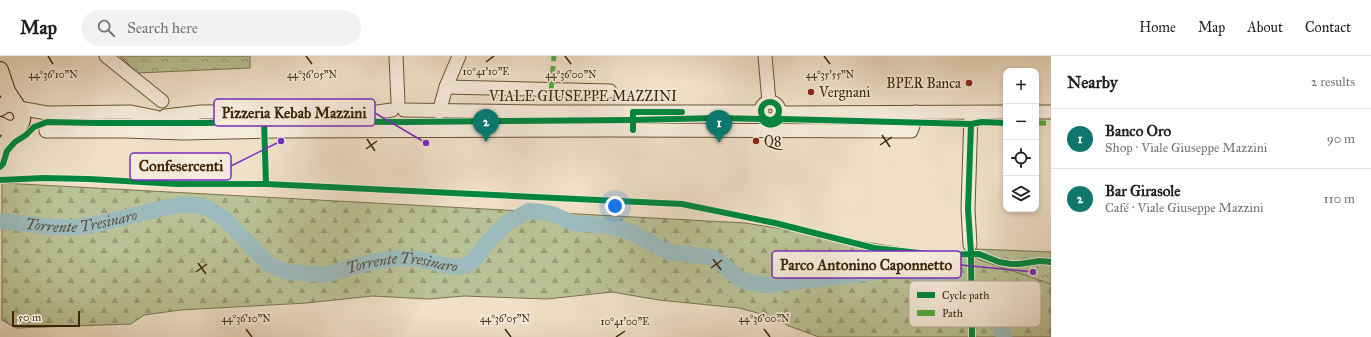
<!DOCTYPE html>
<html lang="en">
<head>
<meta charset="utf-8">
<style>
  :root { --surface:#fff; --page:#f2f2f2; --text:#202124; --muted:#757577; --line:#e0e0e0; --accent:#0f766e }
  body { margin:0; font-family:"IM FELL Great Primer",serif; background:var(--page); color:var(--text) }
  .controls { position:absolute; right:12px; top:12px; display:grid; overflow:hidden; border-radius:8px; box-shadow:0 2px 6px #0003 }
  .controls button { width:36px; height:36px; display:grid; place-items:center; padding:0; border:0; border-bottom:1px solid var(--line); background:var(--surface); color:var(--text); font:20px sans-serif }
  .scale { position:absolute; left:12px; bottom:10px; width:68px; box-sizing:border-box; padding-left:4px; border:2px solid #3d2506; border-top:0; font-size:11px; line-height:14px; white-space:nowrap; color:#3d2506; -webkit-text-stroke:3px #f5ebdb; paint-order:stroke }
  .you { position:absolute; left:615px; top:150px; width:14px; height:14px; margin:-10px; border:3px solid #fff; border-radius:50%; background:#1a73e8; box-shadow:0 0 0 6px #1a73e833 }
  .badge { display:grid; place-items:center; width:26px; height:26px; border-radius:50%; background:var(--accent); color:#fff; font-size:13px; font-weight:700 }
  .pin { position:absolute; translate:-50% -33px; filter:drop-shadow(0 1px 2px #0008) }
  .pin::after { content:''; position:absolute; top:21px; width:14px; height:12px; background:inherit; clip-path:polygon(0 0,100% 0,50% 100%) }
  .list { margin:0; padding:0; list-style:none }
  h2 { display:flex; justify-content:space-between; align-items:center; height:52px; margin:0; padding:0 16px; font-size:17px }
  h2 small { font-size:13px; font-weight:400; color:var(--muted) }
  .list li { display:grid; grid-template-columns:26px 1fr auto; gap:12px; align-items:center; box-sizing:border-box; height:60px; padding:0 16px; border-top:1px solid var(--line) }
  .list b { display:block; font-size:15px; white-space:nowrap }
  .list p { margin:0; font-size:13px; white-space:nowrap; color:var(--muted) }
  .list em { font-size:13px; font-style:normal; color:var(--muted) }
  .icon { flex:none; width:22px; height:22px; fill:none; stroke:currentColor; stroke-width:2; stroke-linecap:round; stroke-linejoin:round }
  .map { position:relative; flex:none; width:1051px; height:281px; overflow:hidden }
  header { display:flex; align-items:center; gap:24px; box-sizing:border-box; height:56px; padding:0 20px; background:var(--surface); border-bottom:1px solid var(--line) }
  header strong { font-size:19px }
  nav { display:flex; gap:22px; margin-inline-start:auto; font-size:14px }
  .search { width:280px; height:36px; background:var(--page); display:flex; align-items:center; gap:10px; box-sizing:border-box; padding:0 14px; border-radius:22px; color:var(--muted); font-size:15px }
  main { display:flex }
  aside { flex:1; background:var(--surface) }
  .map>svg:first-child { display:block }
  .forest { fill:url(#forest-firs); stroke:#7b744e }
  .park { fill:url(#park-crowns); stroke:#7b744e }
  .lines { fill:none; stroke-linecap:round; stroke-linejoin:round }
  .river { stroke:#9dbbbe; stroke-width:16 }
  .minor-casing { stroke:#6a5436; stroke-width:15 }
  .major-casing { stroke:#3d2506; stroke-width:18 }
  .minor { stroke:#f5ebdb; stroke-width:13 }
  .major { stroke:#efe0c7; stroke-width:16 }
  .quiet { stroke:#55aa40; stroke-width:5; stroke-dasharray:10 5; stroke-linecap:butt }
  .cycleway-casing { stroke:#f5ebdb; stroke-width:8 }
  .cycleway { stroke:#00873e; stroke-width:6 }
  .ticks { fill:none; stroke:#3d2506; stroke-width:1.5 }
  .poi-dot { fill:#8f2418; stroke:#f5ebdb; stroke-width:1.5 }
  .labels { text-anchor:middle; dominant-baseline:central; stroke-width:3.5; stroke-linejoin:round; paint-order:stroke }
  .poi-label { font-size:14px; fill:#3d2506; stroke:#f5ebdb; text-anchor:start }
  .street-label { font-size:14px; fill:#3d2506; stroke:#f5ebdb }
  .water-label { font-size:15px; font-style:italic; fill:#5a523d; stroke:#f5ebdb }
  .key { fill:#f5ebdb; stroke:#beb09b; stroke-width:1 }
  .key-label { font-size:11px; fill:#3d2506 }
  .ticks-label { font-size:10px; text-anchor:middle; fill:#3d2506; stroke:#f5ebdb; stroke-width:3.5; stroke-linejoin:round; paint-order:stroke }
  .leader { fill:none; stroke:#7b2cbf; stroke-width:1.5 }
  .callout-dot { fill:#7b2cbf; stroke:#f5ebdb; stroke-width:1.5 }
  .callout { fill:#f5ebdb; stroke:#7b2cbf; stroke-width:1.5 }
  .callout-label { font-size:15px; text-anchor:middle; font-weight:bold; fill:#3d2506 }
</style>
</head>
<body>
<header>
<strong>Map</strong>
<div class="search"><svg class="icon" aria-label="search" viewBox="0 0 24 24"><circle cx="10" cy="10" r="6"/><path d="M15 15l6 6"/></svg>Search here</div>
<nav><a>Home</a><a>Map</a><a>About</a><a>Contact</a></nav>
</header>
<main>
<div class="map">
<svg width="1051" height="281" viewBox="0 0 1051 281">
  <defs>
    <pattern id="forest-firs" width="22" height="20" patternUnits="userSpaceOnUse"><rect width="22" height="20" fill="#b9c296"/><path d="M5 1l3.5 6h-7zM16 11l3.5 6h-7z" fill="#989d78"/></pattern>
    <pattern id="park-crowns" width="20" height="18" patternUnits="userSpaceOnUse"><rect width="20" height="18" fill="#b9c296"/><path d="M2 6a3 3 0 1 1 6 0M12 15a3 3 0 1 1 6 0" fill="none" stroke="#989d78"/></pattern>
  </defs>
  <rect width="100%" height="100%" fill="#efe0c7"/>
  <filter id="stains"><feTurbulence type="fractalNoise" baseFrequency=".005" numOctaves="4"/><feColorMatrix values="0 0 0 0 .2 0 0 0 0 .09 0 0 0 0 .02 0 0 0 .5 -.17"/></filter>
  <radialGradient id="worn" r=".72"><stop offset=".6" stop-color="#630" stop-opacity="0"/><stop offset="1" stop-color="#630" stop-opacity=".3"/></radialGradient>
  <path class="forest" d="M2 127 745 167 941 198 976 202 1051 227V281H819L789 270 769 260 739 252 659 244 612 236 547 243 464 240 429 243 372 240 307 247 180 254 144 259 131 268 16 272 2 264Z"/>
  <g class="park">
    <path d="M120 0H250V12L137 17Z"/>
    <path d="M976 193 1051 196V228L980 204 976 202Z"/>
  </g>
  <g class="lines">
    <path class="river" id="s1" d="M0 165 55 171H79L102 167 160 153 179 149H196L210 153 226 164 267 207 276 212 289 216 324 219 367 207 398 202 418 203 445 209 459 211 467 209 475 203 486 188 507 167 529 155 542 156 552 158 573 167 610 170 631 176 668 196 710 201 720 206 737 221 748 226 768 229 877 216 900 214 913 216 932 221 945 227 977 238 983 242 993 254 998 262 1004 281"/>
    <g class="minor-casing">
      <g id="minor">
        <path d="M106 0 162 45"/>
        <path d="M396 0 398 46"/>
        <path d="M765 0 769 46"/>
        <path d="M446 31 610 35"/>
        <circle cx="770" cy="55" r="9"/>
        <path d="M19 52 47 57 131 56 156 61"/>
        <path d="M404 54 541 56H762"/>
        <path d="M439 56 446 31 459 0"/>
        <path d="M1036 56H1051"/>
        <path d="M779 57 1006 56"/>
        <path d="M165 60 201 56 277 55 377 56 392 54"/>
        <path d="M46 75H125L183 77 278 75 609 74 911 75 914 67 916 56"/>
        <path d="M970 189 968 153 971 57"/>
      </g>
    </g>
    <g class="major-casing">
      <g id="major">
        <path d="M0 14 7 35 16 49"/>
        <path d="M0 52C16 37 32 65 15 72 9 74 4 72 0 69"/>
        <path d="M0 96 18 70"/>
      </g>
    </g>
    <use href="#minor" class="minor"/>
    <use href="#major" class="major"/>
    <g class="quiet">
      <path d="M551 35 554 0"/>
      <path d="M1036 67H1051"/>
    </g>
    <g class="cycleway-casing">
      <g id="cycleway">
        <circle cx="770" cy="55" r="9"/>
        <path d="M264 65 266 128"/>
        <path d="M971 68 968 153 971 197 972 281"/>
        <path d="M633 74V56H682"/>
        <path d="M0 111 3 108 7 95 15 86 26 79 34 71 47 66 96 67H206L264 65 406 66 633 64 716 62 761 63C767 71 775 70 782 63L971 68 982 66 1006 67"/>
        <path d="M0 124 43 122 89 123 177 128H266L682 148 775 167 874 192 938 199 979 198 999 206 1011 208H1019L1040 205 1051 206"/>
      </g>
    </g>
    <use href="#cycleway" class="cycleway"/>
  </g>
  <path class="ticks" d="M48 0 53 8M306 0 312 8M565 0 571 8M824 0 830 8M486 6 494 0M882 79 890 91M367 83 375 95M880 89 892 81M366 93 377 85M713 203 721 214M198 207 206 218M711 212 722 204M196 216 207 208M246 273 252 281M505 273 511 281M764 273 770 281M616 281 625 275"/>
  <g class="poi-dot">
    <circle cx="969" cy="27" r="4"/>
    <circle cx="811" cy="36" r="4"/>
    <circle cx="756" cy="85" r="4"/>
  </g>
  <g class="labels">
    <g class="poi-label">
      <text x="961" y="27" text-anchor="end">BPER Banca</text>
      <text x="819" y="36">Vergnani</text>
      <text x="764" y="85">Q8</text>
    </g>
    <g class="street-label">
      <text x="583" y="40">VIALE GIUSEPPE MAZZINI</text>
    </g>
    <g class="water-label">
      <text stroke="none"><textPath href="#s1" startOffset="82">Torrente Tresinaro</textPath></text>
      <text stroke="none"><textPath href="#s1" startOffset="431">Torrente Tresinaro</textPath></text>
    </g>
  </g>
  <rect x="909" y="225" width="132" height="46" rx="6" class="key"/>
  <rect x="917" y="236" width="18" height="6" fill="#00873e"/>
  <rect x="917" y="254" width="18" height="6" fill="#55aa40"/>
  <g class="key-label">
    <text x="942" y="243">Cycle path</text>
    <text x="942" y="261">Path</text>
  </g>
  <g class="ticks-label">
    <text x="486" y="19">10°41'10"E</text>
    <text x="53" y="22">44°36'10"N</text>
    <text x="312" y="22">44°36'05"N</text>
    <text x="571" y="22">44°36'00"N</text>
    <text x="830" y="22">44°35'55"N</text>
    <text x="246" y="266">44°36'10"N</text>
    <text x="505" y="266">44°36'05"N</text>
    <text x="764" y="266">44°36'00"N</text>
    <text x="625" y="269">10°41'00"E</text>
  </g>
  <path class="leader" d="M426 87L375 57M281 85L231 110M1033 216L961 209"/>
  <g class="callout-dot">
    <circle cx="426" cy="87" r="4"/>
    <circle cx="281" cy="85" r="4"/>
    <circle cx="1033" cy="216" r="4"/>
  </g>
  <g class="callout">
    <rect x="214" y="43" width="161" height="27" rx="4"/>
    <rect x="130" y="97" width="101" height="27" rx="4"/>
    <rect x="772" y="195" width="189" height="27" rx="4"/>
  </g>
  <g class="callout-label">
    <text x="294" y="62">Pizzeria Kebab Mazzini</text>
    <text x="181" y="115">Confesercenti</text>
    <text x="866" y="214">Parco Antonino Caponnetto</text>
  </g>
  <rect width="100%" height="100%" filter="url(#stains)"/>
  <rect width="100%" height="100%" fill="url(#worn)"/>
</svg>
<div class="controls">
<button>+</button>
<button>−</button>
<button><svg class="icon" aria-label="locate" viewBox="0 0 24 24"><circle cx="12" cy="12" r="6"/><path d="M12 2v4M12 18v4M2 12h4M18 12h4"/></svg></button>
<button><svg class="icon" aria-label="layers" viewBox="0 0 24 24"><path d="M12 4l9 5-9 5-9-5zM3 14l9 5 9-5"/></svg></button>
</div>
<div class="scale">50 m</div>
<div class="you"></div>
<div class="pin badge" style="left:719px;top:87px">1</div>
<div class="pin badge" style="left:486px;top:86px">2</div>
</div>
<aside>
<h2>Nearby<small>2 results</small></h2>
<ul class="list">
<li><span class="badge">1</span><div><b>Banco Oro</b><p>Shop · Viale Giuseppe Mazzini</p></div><em>90 m</em></li>
<li><span class="badge">2</span><div><b>Bar Girasole</b><p>Café · Viale Giuseppe Mazzini</p></div><em>110 m</em></li>
</ul>
</aside>
</main>
</body>
</html>
